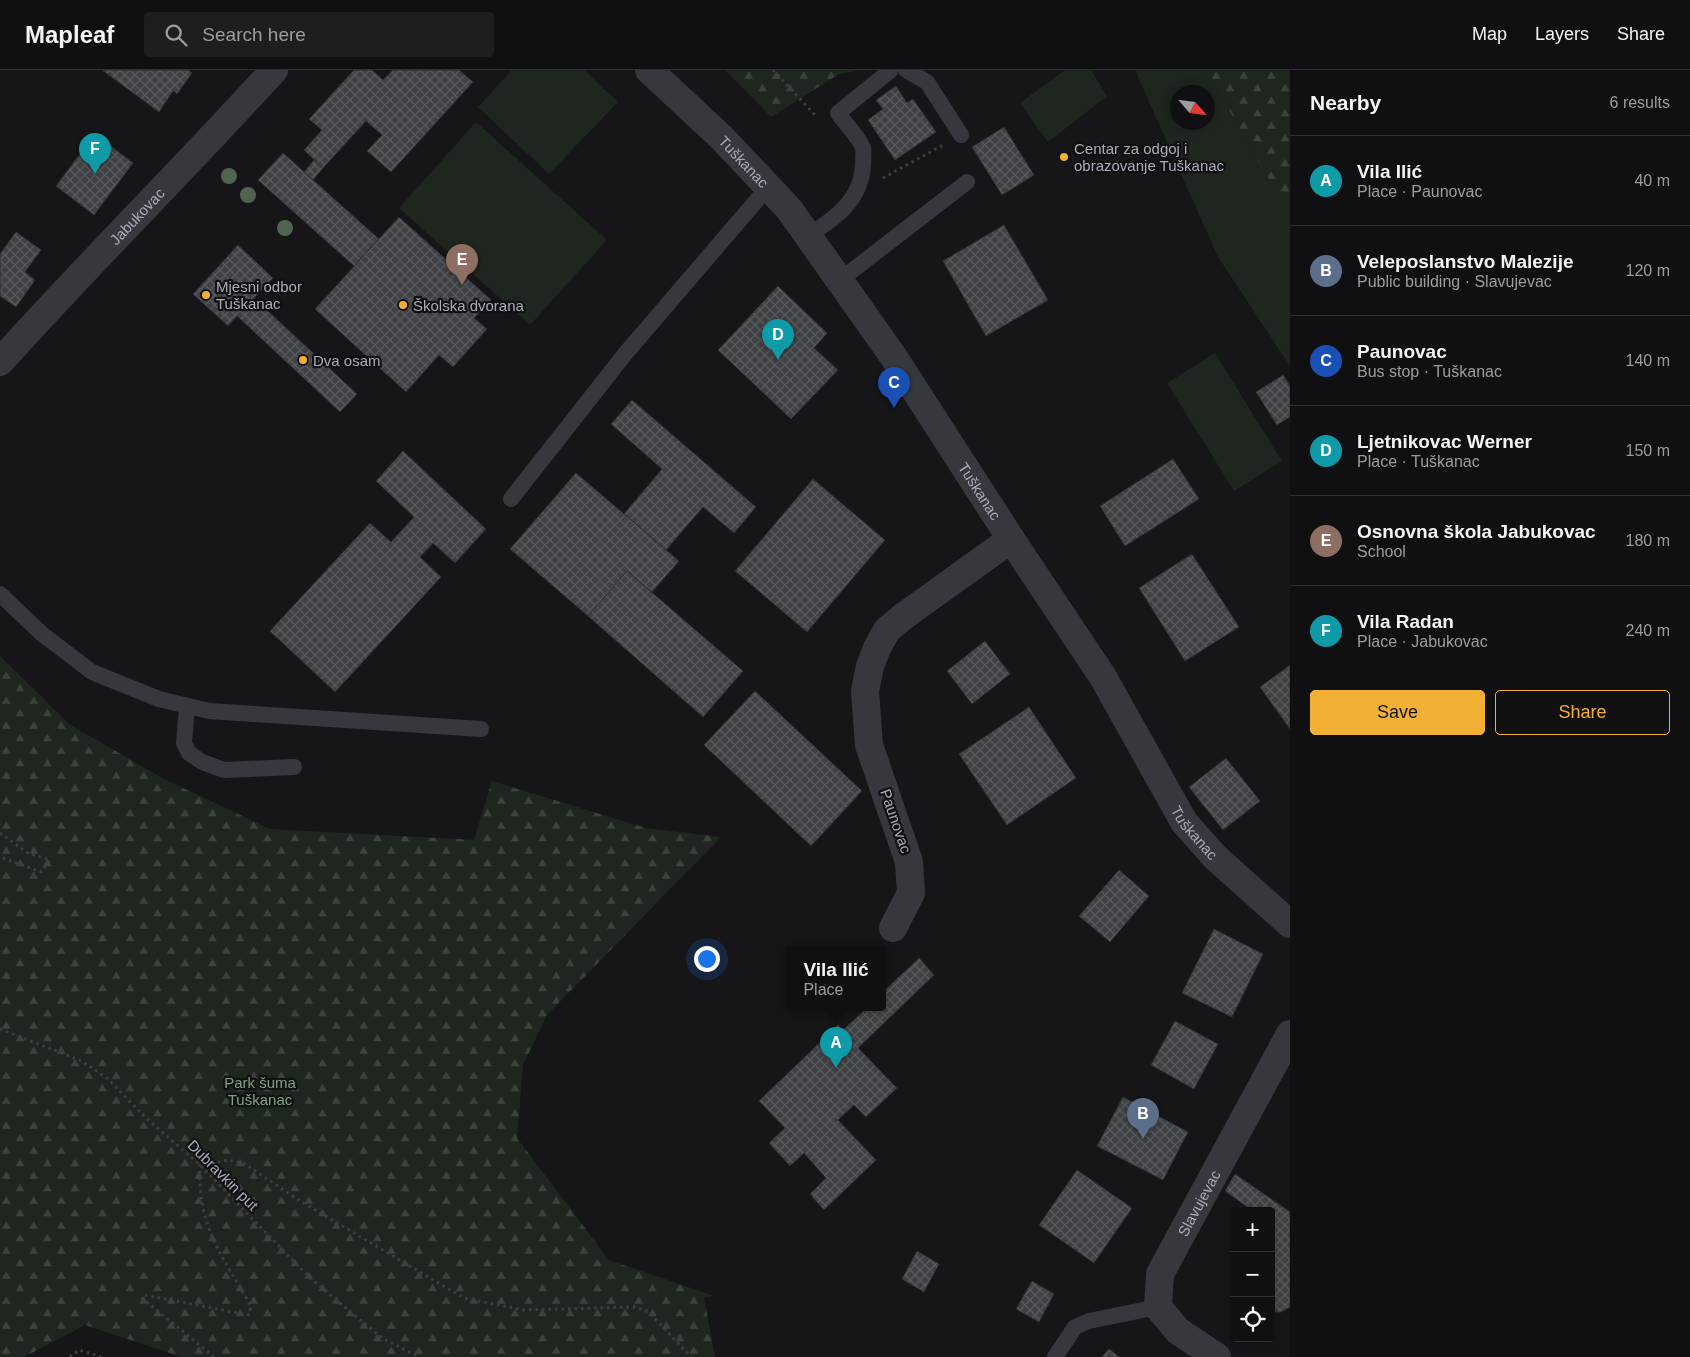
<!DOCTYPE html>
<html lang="en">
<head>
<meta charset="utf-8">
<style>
  :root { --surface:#101012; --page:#1e1e20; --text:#f1f3f6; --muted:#9c9d9f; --line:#303032; --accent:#f2b134 }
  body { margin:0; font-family:Arial,sans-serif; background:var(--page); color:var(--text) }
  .controls { position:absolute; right:15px; bottom:15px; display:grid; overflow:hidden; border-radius:5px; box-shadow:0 2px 8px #0003 }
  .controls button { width:45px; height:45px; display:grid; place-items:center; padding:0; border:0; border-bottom:1px solid var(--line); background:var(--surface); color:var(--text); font:25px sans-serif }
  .compass { position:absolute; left:1170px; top:15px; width:45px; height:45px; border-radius:50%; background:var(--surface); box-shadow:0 2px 8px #0003; rotate:118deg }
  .you { position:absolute; left:706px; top:888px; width:18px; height:18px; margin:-12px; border:4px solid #fff; border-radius:50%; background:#1a73e8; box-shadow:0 0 0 8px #1a73e833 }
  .badge { display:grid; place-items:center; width:32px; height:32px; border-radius:50%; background:var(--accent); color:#fff; font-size:16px; font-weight:700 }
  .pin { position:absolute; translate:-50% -41px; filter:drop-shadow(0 1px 2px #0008) }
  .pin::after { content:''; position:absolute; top:26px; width:18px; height:15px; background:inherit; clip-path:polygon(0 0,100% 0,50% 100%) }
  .popup { position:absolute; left:786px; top:876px; width:100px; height:65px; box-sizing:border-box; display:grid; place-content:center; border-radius:5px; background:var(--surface); filter:drop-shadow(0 1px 4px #0005); font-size:16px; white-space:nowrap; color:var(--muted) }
  .popup b { font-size:19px; color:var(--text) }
  .popup::after { content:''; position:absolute; left:50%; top:100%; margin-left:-10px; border:10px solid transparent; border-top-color:var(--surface) }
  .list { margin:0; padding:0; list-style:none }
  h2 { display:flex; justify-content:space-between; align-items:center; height:65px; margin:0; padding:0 20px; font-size:21px }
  h2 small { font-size:16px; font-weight:400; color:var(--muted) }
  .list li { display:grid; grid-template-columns:32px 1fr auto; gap:15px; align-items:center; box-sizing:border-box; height:90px; padding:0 20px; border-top:1px solid var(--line) }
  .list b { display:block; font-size:19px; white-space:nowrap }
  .list p { margin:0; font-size:16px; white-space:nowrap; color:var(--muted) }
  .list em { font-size:16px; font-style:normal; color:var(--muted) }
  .actions { display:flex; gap:10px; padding:15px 20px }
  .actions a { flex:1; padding:11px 0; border:1px solid var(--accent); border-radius:5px; text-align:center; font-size:18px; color:var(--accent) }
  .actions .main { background:var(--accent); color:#111 }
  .icon { flex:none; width:28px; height:28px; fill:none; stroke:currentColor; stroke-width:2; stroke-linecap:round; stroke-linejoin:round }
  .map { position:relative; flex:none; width:1290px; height:1287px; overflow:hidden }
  header { display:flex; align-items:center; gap:30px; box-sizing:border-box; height:70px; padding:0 25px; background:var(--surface); border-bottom:1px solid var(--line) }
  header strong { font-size:24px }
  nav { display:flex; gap:28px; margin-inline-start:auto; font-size:18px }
  .search { width:350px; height:45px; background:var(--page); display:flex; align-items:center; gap:12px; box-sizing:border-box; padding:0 18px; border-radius:5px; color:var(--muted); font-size:19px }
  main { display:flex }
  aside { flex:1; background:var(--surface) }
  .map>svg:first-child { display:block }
  .green { fill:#1e261f; fill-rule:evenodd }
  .forest { fill:url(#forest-firs) }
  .building { fill:url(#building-cross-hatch); stroke:#303034 }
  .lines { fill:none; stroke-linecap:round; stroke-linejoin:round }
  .path { stroke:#3d3f44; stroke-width:3; stroke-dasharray:2.5 4; stroke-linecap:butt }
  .service { stroke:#37383d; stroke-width:16 }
  .minor { stroke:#37383d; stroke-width:28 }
  .tertiary { stroke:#37383d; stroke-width:28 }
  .tree { fill:#506452 }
  .poi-dot { fill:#f2b134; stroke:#111113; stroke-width:2 }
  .labels { text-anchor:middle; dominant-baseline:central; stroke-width:4.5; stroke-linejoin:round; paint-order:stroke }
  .poi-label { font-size:15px; fill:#a8adb8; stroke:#111113; text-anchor:start }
  .street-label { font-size:15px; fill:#a8adb8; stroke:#111113 }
  .park-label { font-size:15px; fill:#7fa381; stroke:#111113 }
</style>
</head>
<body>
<header>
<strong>Mapleaf</strong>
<div class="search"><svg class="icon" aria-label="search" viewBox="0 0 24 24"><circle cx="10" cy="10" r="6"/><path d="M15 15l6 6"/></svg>Search here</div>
<nav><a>Map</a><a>Layers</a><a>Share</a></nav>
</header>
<main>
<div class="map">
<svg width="1290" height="1287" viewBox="0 0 1290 1287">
  <defs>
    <pattern id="forest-firs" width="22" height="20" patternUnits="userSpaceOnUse" patternTransform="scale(1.25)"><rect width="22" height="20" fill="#1e261f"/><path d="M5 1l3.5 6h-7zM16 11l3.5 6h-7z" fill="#3c433d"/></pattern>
    <pattern id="building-cross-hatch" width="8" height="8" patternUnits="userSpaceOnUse" patternTransform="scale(1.25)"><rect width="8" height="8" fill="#404145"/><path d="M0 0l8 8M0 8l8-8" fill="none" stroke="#595a5e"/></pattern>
  </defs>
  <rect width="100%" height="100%" fill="#161618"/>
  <g class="green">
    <path d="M512 0H584L618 32 549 104 478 37Z"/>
    <path d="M1065 0H1091L1107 26 1048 72 1020 33Z"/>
    <path d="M1135 0H1206L1290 144V296L1218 187ZM1178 22H1208V52H1178Z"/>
    <path d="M476 52 607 170 530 255 399 138Z"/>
    <path d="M1215 283 1282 391 1234 421 1167 313Z"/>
  </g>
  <g class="forest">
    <path d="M725 0H860L839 4 771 47Z"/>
    <path d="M1206 0H1290V144L1285 137Z"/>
    <path d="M0 586 69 654 164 709 270 759 474 770 492 711 646 758 721 767 547 945 523 995 517 1068 609 1190 714 1226 704 1227 715 1287H182L85 1255 24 1287H0Z"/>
  </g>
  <g class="building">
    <path d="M102 0H188L192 3 177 24 173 21 159 42Z"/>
    <path d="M354 0H372L383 10 393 0H459L473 12 391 102 367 81 382 65 366 51 323 98 304 80 322 60 309 49Z"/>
    <path d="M896 16 907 33 913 29 936 62 895 90 868 50 883 39 876 30Z"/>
    <path d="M1004 57 1034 105 1002 125 972 77Z"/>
    <path d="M95 64 133 93 94 145 56 116Z"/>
    <path d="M283 83 379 169 354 196 258 110Z"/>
    <path d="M314 90 323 98 313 110 304 102Z"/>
    <path d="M399 147 491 230 474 248 487 259 453 297 439 285 406 322 315 239Z"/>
    <path d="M1004 155 1048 230 986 266 943 191Z"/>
    <path d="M16 162 41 180 25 202 35 210 16 237 0 226V184Z"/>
    <path d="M238 175 273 208 254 228 357 324 340 342 237 246 228 256 193 224Z"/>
    <path d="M778 216 827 263 814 278 838 300 791 349 718 280Z"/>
    <path d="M1283 305 1290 316V347L1277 355 1256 322Z"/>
    <path d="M632 330 756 437 734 463 703 437 666 480 624 444 662 399 611 354Z"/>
    <path d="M403 381 486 459 455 493 433 473 420 487 441 507 335 622 270 561 370 453 391 472 414 447 376 411Z"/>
    <path d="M1173 389 1199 429 1125 476 1100 436Z"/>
    <path d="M576 403 679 491 652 522 627 501 588 546 510 479Z"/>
    <path d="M813 409 885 470 807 562 735 501Z"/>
    <path d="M1192 484 1239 557 1185 591 1139 518Z"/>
    <path d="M627 501 743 601 703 647 588 546Z"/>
    <path d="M985 571 1010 604 972 634 947 601Z"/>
    <path d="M1290 595V659L1260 617Z"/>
    <path d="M755 621 862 721 811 776 704 675Z"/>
    <path d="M1029 637 1076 708 1007 755 959 684Z"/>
    <path d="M1226 688 1260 731 1223 760 1189 717Z"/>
    <path d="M1119 800 1149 826 1110 872 1079 846Z"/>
    <path d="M1214 859 1263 884 1232 947 1182 923Z"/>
    <path d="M919 888 934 905 858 978 897 1018 866 1047 854 1035 838 1050 876 1090 824 1140 810 1124 826 1108 804 1083 790 1096 769 1073 785 1058 759 1031 838 955 843 960 868 937H882V923Z"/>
    <path d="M1175 951 1218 974 1194 1019 1151 995Z"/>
    <path d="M1123 1027 1188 1062 1163 1110 1097 1076Z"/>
    <path d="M1077 1100 1132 1138 1094 1193 1039 1155Z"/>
    <path d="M1235 1104 1290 1142V1237L1281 1242H1271V1141H1253L1225 1121Z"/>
    <path d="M917 1181 939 1194 924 1222 902 1209Z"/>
    <path d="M1032 1211 1054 1224 1039 1252 1016 1239Z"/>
    <path d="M1109 1279 1119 1287H1102Z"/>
  </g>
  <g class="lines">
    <g class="path">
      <path d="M773 0 817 47"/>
      <path d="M883 108 943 75"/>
      <path d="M0 763 28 783 50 790 41 802 0 787"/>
      <path d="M0 959 82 991 108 1009 145 1047 200 1095 310 1208 382 1268 419 1287"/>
      <path d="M70 1287 79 1280 101 1287"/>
      <path d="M214 1287 142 1228 144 1225 249 1245 251 1236C222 1186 197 1156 200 1095L228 1090 245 1094 300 1131 464 1228 523 1240 635 1237 649 1242 691 1287"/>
    </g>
    <g class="service">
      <path d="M906 0 927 12 961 65"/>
      <path d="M809 165C836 148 862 129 863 94 863 89 864 83 863 78 861 70 844 52 838 43L891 0"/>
      <path d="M840 210 967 112"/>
      <path d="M511 429 625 284 769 116"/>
      <path d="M0 524 42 564 92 602 159 629 209 641 481 659"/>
      <path d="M187 637 184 673 189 683 202 692 224 700 294 697"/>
      <path d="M1055 1287 1075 1257 1089 1251 1158 1237"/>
    </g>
    <g class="minor">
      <path id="s1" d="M0 292C89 193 184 99 274 0"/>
      <path d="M893 858 911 823 909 792 869 675 865 621 870 596 877 578 887 560 904 546 1011 469"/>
      <path id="s2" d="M1217 1287 1178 1261 1158 1237 1160 1204 1290 964"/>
    </g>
    <path class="tertiary" id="s3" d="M649 0 722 68 789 139 893 286 1011 469 1103 607 1184 752 1215 787 1290 854"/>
  </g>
  <g class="tree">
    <circle cx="229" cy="106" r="8"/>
    <circle cx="248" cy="125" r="8"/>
    <circle cx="285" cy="158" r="8"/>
  </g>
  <g class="poi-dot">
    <circle cx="1064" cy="87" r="5"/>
    <circle cx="206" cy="225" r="5"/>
    <circle cx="403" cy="235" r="5"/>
    <circle cx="303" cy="290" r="5"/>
  </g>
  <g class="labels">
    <g class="poi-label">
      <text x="1074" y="78">Centar za odgoj i<tspan x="1074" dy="17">obrazovanje Tuškanac</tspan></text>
      <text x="216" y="216">Mjesni odbor<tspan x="216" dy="17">Tuškanac</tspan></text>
      <text x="413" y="235">Školska dvorana</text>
      <text x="313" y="290">Dva osam</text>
    </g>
    <g class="street-label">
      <text stroke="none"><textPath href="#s3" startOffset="132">Tuškanac</textPath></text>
      <text stroke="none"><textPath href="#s1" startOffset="200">Jabukovac</textPath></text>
      <text stroke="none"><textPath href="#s3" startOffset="538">Tuškanac</textPath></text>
      <text transform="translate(896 751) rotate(71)">Paunovac</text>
      <text stroke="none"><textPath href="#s3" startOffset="942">Tuškanac</textPath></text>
      <text transform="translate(223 1105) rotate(45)">Dubravkin put</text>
      <text stroke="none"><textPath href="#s2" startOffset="192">Slavujevac</textPath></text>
    </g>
    <g class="park-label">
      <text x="260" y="1012">Park šuma<tspan x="260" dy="17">Tuškanac</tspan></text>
    </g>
  </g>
</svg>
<div class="controls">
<button>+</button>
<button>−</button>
<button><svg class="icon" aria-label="locate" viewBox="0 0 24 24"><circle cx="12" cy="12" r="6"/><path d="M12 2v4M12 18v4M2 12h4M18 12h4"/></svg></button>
</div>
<svg class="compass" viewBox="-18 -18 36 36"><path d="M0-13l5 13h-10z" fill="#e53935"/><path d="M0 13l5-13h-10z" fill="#9c9d9f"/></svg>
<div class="you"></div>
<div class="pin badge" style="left:836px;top:998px;background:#0f9aa8">A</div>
<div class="popup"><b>Vila Ilić</b>Place</div>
<div class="pin badge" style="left:1143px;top:1069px;background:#5c6f8a">B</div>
<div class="pin badge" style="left:894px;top:338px;background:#1a4fb4">C</div>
<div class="pin badge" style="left:778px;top:290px;background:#0f9aa8">D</div>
<div class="pin badge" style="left:462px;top:215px;background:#8d6e63">E</div>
<div class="pin badge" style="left:95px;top:104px;background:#0f9aa8">F</div>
</div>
<aside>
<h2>Nearby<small>6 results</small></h2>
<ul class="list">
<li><span class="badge" style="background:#0f9aa8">A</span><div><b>Vila Ilić</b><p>Place · Paunovac</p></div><em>40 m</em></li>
<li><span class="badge" style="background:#5c6f8a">B</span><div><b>Veleposlanstvo Malezije</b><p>Public building · Slavujevac</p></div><em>120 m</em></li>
<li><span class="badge" style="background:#1a4fb4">C</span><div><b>Paunovac</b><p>Bus stop · Tuškanac</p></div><em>140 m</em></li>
<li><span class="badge" style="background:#0f9aa8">D</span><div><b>Ljetnikovac Werner</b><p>Place · Tuškanac</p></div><em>150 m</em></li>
<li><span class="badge" style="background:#8d6e63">E</span><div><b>Osnovna škola Jabukovac</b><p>School</p></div><em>180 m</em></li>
<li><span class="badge" style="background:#0f9aa8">F</span><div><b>Vila Radan</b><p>Place · Jabukovac</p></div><em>240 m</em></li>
</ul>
<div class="actions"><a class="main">Save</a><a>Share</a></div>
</aside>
</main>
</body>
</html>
